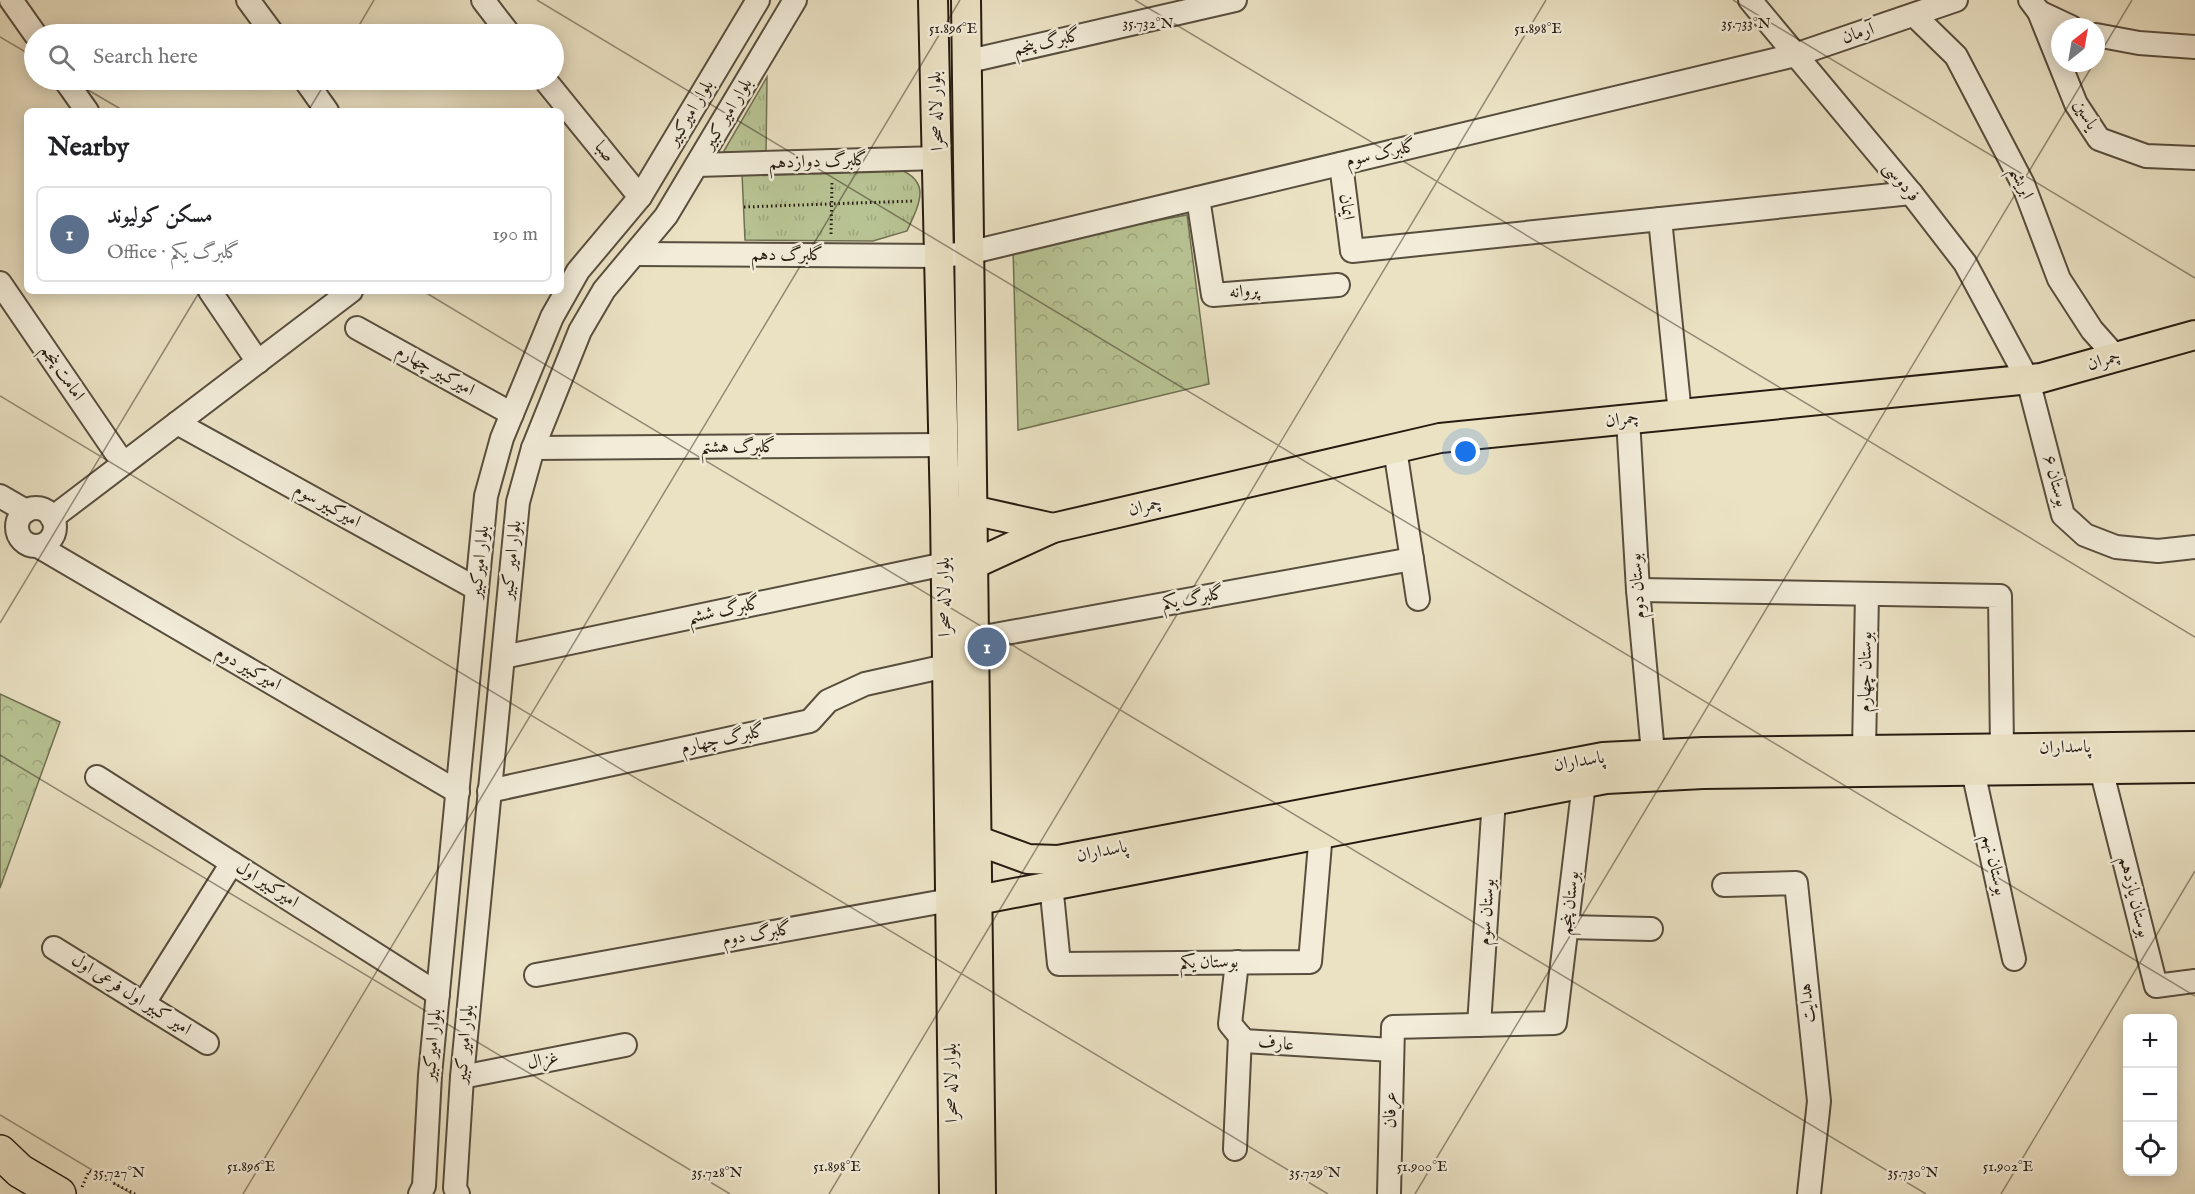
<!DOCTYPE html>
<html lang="en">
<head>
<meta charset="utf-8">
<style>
  :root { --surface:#fff; --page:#f2f2f2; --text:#202124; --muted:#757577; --line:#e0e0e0; --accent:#8f2418 }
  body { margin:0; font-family:"IM FELL English",Amiri,serif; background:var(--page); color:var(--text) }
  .controls { position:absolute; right:18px; bottom:18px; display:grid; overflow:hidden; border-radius:9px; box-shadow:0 3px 15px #0003 }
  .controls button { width:54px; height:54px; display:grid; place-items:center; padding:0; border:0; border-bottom:2px solid var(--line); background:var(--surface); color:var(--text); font:30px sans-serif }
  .compass { position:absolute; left:2051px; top:18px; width:54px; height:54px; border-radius:50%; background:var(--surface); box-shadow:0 3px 15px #0003; rotate:31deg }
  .you { position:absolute; left:1466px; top:452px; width:21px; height:21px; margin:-15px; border:4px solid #fff; border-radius:50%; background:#1a73e8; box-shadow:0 0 0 9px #1a73e833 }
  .badge { display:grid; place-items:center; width:39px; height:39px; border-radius:50%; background:var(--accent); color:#fff; font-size:20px; font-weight:700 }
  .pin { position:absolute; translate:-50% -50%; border:3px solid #fff; box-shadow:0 2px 6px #0006 }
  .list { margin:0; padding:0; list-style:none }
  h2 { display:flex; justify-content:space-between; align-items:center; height:78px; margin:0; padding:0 24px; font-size:26px }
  h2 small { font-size:20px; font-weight:400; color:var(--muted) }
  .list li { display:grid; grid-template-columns:39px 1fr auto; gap:18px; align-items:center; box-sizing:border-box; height:96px; margin:0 12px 12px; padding:0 12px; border:2px solid var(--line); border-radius:9px }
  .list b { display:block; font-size:22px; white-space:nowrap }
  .list p { margin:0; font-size:20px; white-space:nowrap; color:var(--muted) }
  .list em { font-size:20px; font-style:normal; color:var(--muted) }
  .icon { flex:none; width:33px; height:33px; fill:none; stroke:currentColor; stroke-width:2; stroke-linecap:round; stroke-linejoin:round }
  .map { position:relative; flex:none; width:2195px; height:1194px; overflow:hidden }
  .search { position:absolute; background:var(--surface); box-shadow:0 3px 15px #0003; left:24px; top:24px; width:540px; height:66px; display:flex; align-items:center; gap:15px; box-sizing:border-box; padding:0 21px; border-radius:33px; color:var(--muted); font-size:22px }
  .panel { position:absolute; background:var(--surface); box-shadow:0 3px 15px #0003; left:24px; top:108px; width:540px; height:186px; border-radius:9px }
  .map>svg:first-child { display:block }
  .grass { fill:url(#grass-tufts); stroke:#707052; stroke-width:1.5 }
  .park { fill:url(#park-crowns); stroke:#707052; stroke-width:1.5 }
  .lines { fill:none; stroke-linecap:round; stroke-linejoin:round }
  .minor-casing { stroke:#584e3e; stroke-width:26 }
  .major-casing { stroke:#271c11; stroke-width:32 }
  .highway-casing { stroke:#271c11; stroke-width:36 }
  .path { stroke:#271c11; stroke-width:3; stroke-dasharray:1.5 3; stroke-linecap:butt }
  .minor { stroke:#f2ecd9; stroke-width:22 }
  .major { stroke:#ebe2c4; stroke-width:28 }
  .highway { stroke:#ebe2c4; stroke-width:33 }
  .ticks { fill:none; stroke:#271c11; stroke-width:1.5; stroke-opacity:0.45 }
  .labels { text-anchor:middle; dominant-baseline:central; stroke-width:5; stroke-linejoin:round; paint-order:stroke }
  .street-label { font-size:18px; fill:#271c11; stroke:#f2ecd9 }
  .ticks-label { font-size:15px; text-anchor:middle; fill:#271c11; stroke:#f2ecd9; stroke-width:5; stroke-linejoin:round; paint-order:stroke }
</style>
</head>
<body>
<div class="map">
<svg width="2195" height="1194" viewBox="0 0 2195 1194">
  <defs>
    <pattern id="grass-tufts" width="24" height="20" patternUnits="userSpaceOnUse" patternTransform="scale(1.5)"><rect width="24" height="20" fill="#b8c393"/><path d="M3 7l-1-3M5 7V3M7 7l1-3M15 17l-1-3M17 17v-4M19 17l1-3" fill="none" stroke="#9ea77e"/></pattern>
    <pattern id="park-crowns" width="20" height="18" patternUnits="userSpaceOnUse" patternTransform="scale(1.5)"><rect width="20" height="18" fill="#b8c393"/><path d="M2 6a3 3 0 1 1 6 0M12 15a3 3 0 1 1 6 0" fill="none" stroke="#9ea77e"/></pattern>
  </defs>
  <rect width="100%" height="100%" fill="#ebe2c4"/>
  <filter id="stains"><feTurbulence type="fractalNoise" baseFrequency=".00333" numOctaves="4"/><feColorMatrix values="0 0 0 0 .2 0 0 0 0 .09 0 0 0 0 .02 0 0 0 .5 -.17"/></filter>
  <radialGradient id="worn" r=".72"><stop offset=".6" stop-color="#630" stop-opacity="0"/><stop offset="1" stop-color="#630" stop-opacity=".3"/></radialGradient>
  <g class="grass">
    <path d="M767 77 766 154 721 156Z"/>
    <path d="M890 166C932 178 922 199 907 231L873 241 745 240 742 173Z"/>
  </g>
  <g class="park">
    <path d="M1187 215 1209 384 1018 430 1013 248Z"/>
    <path d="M0 694 60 722 0 888Z"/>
  </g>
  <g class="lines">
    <g class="minor-casing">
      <g id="minor">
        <path d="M11 0 35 34"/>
        <path d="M248 0 273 34"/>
        <path d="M483 0 509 34"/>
        <path d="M1750 0 1911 193 1965 263 2028 380 2063 515 2085 535 2116 547 2158 551 2195 547"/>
        <path d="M2030 0 2039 12 2076 104 2099 139 2146 156 2195 158"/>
        <path d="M2039 12 2071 27"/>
        <path d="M1914 15 1956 56 2023 184 2059 279 2092 330 2116 357"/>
        <path d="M2096 35 2139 43 2195 47"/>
        <path d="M965 62 1235 0"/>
        <path d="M65 80 87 111"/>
        <path d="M305 80 327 111"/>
        <path d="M545 80 640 197"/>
        <path d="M1341 164 1352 251 1911 193"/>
        <path d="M697 165 939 158"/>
        <path d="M1198 198 1213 295 1338 285"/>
        <path d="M1660 219 1680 414"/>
        <path d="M635 254 940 256 968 253 1795 55 1956 0"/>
        <path d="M0 283 123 463"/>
        <path d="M210 291 258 362"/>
        <path d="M357 328 512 414"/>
        <path d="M1628 419 1638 590 1653 753"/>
        <path d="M177 423 477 589"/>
        <path d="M533 448 943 445"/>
        <path d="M1395 449 1418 599"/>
        <path d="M0 496 26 511"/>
        <circle cx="36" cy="527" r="19"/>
        <path d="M52 518 351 291"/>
        <path d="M38 546 458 792"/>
        <path d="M1638 590 2000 596 2002 748"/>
        <path d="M973 639 1412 559"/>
        <path d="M503 657 945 564"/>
        <path d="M1864 750 1867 594"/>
        <path d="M2101 769 2156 986 2195 981"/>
        <path d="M1973 771 2014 959"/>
        <path d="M97 777 438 994"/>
        <path d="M489 791 810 721 828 701 865 684 946 666"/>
        <path d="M1051 884 1059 964 1310 962 1321 832"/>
        <path d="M1724 885 1796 883 1819 1101 1809 1194"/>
        <path d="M1567 927 1651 929"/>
        <path d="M54 948 207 1043"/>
        <path d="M1237 962 1230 1024 1244 1041 1392 1050"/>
        <path d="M536 975 950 900H966"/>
        <path d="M144 1003 232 863"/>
        <path d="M1479 1025 1494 799"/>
        <path d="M462 1077 625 1045"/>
        <path d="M1235 1149 1240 1036"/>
        <path d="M420 1194 424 1186 430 1075 486 496 502 438 552 317 578 271 640 197 758 0"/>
        <path d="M458 1194 455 1188 462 1077 518 502 533 448 580 331 604 290 666 216 795 0"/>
        <path d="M1389 1194 1393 1027 1555 1023 1584 783"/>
      </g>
    </g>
    <g class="major-casing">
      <g id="major">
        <path d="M933 0 945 511 954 1194"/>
        <path d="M966 0 981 1194"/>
        <path d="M953 511 972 510 1053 528 974 564H956"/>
        <path d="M1053 528 1440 438 2041 378 2195 335"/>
        <path d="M976 840 1028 859 1058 860 1603 757 1703 752 2195 746"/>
        <path d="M978 900 1606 779 1703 774 2195 768"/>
      </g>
    </g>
    <g class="highway-casing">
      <path id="highway" d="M0 1152 20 1171 59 1194"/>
    </g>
    <g class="path">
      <path d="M744 207 914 201"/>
      <path d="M831 234 832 181"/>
      <path d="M82 1187 89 1171 135 1194"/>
    </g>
    <use href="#minor" class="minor"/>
    <use href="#major" class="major"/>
    <use href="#highway" class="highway"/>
  </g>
  <path class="ticks" d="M537 0 2195 996M1135 0 2195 637M1733 0 2195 278M354 34 374 0M0 37 34 57M2096 60 2132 0M71 80 124 111M308 111 327 80M423 291 1926 1194M0 396 1328 1194M0 623 200 291M0 755 730 1194M0 1115 132 1194M243 1194 960 0M829 1194 1546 0M1415 1194 2094 63M2001 1194 2195 871"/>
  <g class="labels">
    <g class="street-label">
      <text transform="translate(1858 34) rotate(-18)">آرمان</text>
      <text transform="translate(1047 43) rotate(-13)">گلبرگ پنجم</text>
      <text transform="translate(937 111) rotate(-92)">بلوار لاله صحرا</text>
      <text transform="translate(691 113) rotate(-59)">بلوار امیرکبیر</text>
      <text transform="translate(728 114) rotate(-59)">بلوار امیر کبیر</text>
      <text transform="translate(2085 115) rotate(60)">یاسین</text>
      <text transform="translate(604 152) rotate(51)">صبا</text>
      <text transform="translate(1381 154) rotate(-13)">گلبرک سوم</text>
      <text transform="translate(818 162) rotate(-2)">گلبرگ دوازدهم</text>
      <text transform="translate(1901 182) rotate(51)">فردوسی</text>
      <text transform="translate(2021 183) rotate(66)">ابریشم</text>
      <text transform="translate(1346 207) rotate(83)">ایمان</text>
      <text x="787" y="255">گلبرگ دهم</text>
      <text transform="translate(1244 292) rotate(-5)">پروانه</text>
      <text transform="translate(2104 361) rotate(-16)">چمران</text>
      <text transform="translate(435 371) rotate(29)">امیرکبیر چهارم</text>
      <text transform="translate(62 373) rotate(56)">امامت پنجم</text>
      <text transform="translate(1622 420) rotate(-6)">چمران</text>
      <text x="738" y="447">گلبرگ هشتم</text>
      <text transform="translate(2055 481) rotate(75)">بوستان ۶</text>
      <text transform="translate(327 506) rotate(29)">امیرکبیر سوم</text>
      <text transform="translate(1145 507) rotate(-13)">چمران</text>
      <text transform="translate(512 560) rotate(-84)">بلوار امیر کبیر</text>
      <text transform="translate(480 562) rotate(-84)">بلوار امیرکبیر</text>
      <text transform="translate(1638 586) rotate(-94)">بوستان دوم</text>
      <text transform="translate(945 597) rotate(-91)">بلوار لاله صحرا</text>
      <text transform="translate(1193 599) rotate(-10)">گلبرگ یکم</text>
      <text transform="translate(724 611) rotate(-12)">گلبرگ ششم</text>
      <text transform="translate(248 669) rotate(30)">امیرکبیر دوم</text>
      <text transform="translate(1866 672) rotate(-89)">بوستان چهارم</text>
      <text transform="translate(723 740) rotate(-12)">گلبرگ چهارم</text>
      <text transform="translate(2065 748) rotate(-1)">پاسداران</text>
      <text transform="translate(1579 762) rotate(-9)">پاسداران</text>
      <text transform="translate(1102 852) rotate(-11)">پاسداران</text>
      <text transform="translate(1994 865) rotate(78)">بوستان نهم</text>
      <text transform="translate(267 885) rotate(33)">امیرکبیر اول</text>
      <text transform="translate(2134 897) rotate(76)">بوستان یازدهم</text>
      <text transform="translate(1570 903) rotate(-83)">بوستان پنجم</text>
      <text transform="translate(1487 912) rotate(-86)">بوستان سوم</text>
      <text transform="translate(757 935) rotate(-10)">گلبرگ دوم</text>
      <text transform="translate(1209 963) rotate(-1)">بوستان یکم</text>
      <text transform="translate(131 995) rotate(32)">امیر کبیر اول فرعی اول</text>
      <text transform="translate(1808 1003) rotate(-96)">هدایت</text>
      <text transform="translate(465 1044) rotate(-85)">بلوار امیر کبیر</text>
      <text transform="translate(1276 1044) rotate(5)">عارف</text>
      <text transform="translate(433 1045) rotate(-85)">بلوار امیرکبیر</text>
      <text transform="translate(543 1061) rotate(-11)">غزال</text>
      <text transform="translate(952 1083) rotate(-91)">بلوار لاله صحرا</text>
      <text transform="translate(1391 1110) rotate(-89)">عرفان</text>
    </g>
  </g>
  <g class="ticks-label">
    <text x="1746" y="28">35.733°N</text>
    <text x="1148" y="28">35.732°N</text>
    <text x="953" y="33">51.896°E</text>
    <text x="1538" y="33">51.898°E</text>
    <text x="251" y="1171">51.896°E</text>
    <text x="837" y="1171">51.898°E</text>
    <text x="1422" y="1171">51.900°E</text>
    <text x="2008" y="1171">51.902°E</text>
    <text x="119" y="1177">35.727°N</text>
    <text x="717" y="1177">35.728°N</text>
    <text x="1315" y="1177">35.729°N</text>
    <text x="1913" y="1177">35.730°N</text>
  </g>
  <rect width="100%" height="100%" filter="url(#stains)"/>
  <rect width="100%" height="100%" fill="url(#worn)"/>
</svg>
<div class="controls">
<button>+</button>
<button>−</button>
<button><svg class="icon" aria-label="locate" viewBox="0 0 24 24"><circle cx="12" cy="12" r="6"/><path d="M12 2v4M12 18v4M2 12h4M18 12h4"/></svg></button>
</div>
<svg class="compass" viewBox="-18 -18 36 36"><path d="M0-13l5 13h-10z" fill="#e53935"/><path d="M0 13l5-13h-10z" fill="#757577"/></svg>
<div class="you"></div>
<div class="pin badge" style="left:987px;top:647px;background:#5c6f8a">1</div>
<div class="search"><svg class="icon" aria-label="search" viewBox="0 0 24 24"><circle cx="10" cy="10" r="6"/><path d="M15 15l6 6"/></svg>Search here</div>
<section class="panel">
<h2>Nearby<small></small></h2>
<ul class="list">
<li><span class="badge" style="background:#5c6f8a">1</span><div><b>مسکن کولیوند</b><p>Office · گلبرگ یکم</p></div><em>190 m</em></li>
</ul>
</section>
</div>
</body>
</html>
